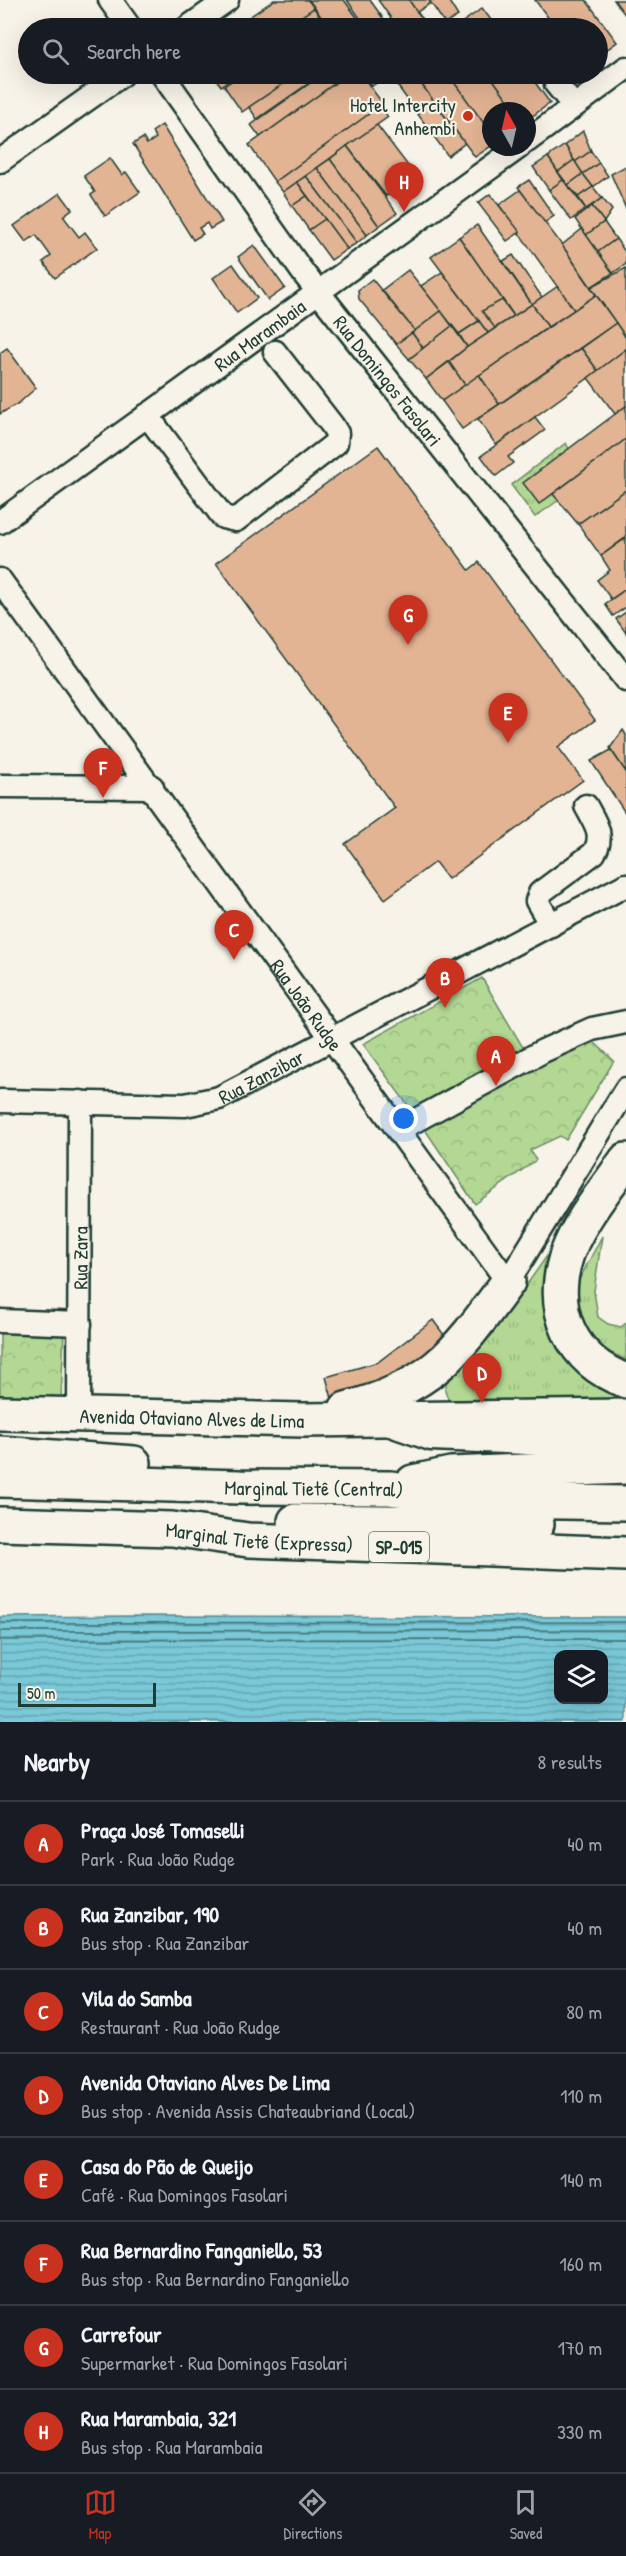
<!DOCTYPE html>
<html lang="en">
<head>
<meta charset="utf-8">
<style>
  :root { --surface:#171b24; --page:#20242c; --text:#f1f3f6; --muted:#9ea1a6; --line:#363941; --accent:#c8321e }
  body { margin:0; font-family:"Patrick Hand",sans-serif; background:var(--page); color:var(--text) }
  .controls { position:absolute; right:18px; bottom:18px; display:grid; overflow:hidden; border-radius:12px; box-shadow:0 6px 24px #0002 }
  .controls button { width:54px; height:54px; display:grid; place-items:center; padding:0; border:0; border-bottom:2px solid var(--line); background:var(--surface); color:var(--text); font:30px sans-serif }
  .compass { position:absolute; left:482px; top:102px; width:54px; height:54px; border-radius:50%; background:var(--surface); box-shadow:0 6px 24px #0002; rotate:352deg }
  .scale { position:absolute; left:18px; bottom:15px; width:138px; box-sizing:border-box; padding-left:6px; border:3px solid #1f3d34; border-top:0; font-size:16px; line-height:21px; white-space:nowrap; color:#1f3d34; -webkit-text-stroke:4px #f7f3e8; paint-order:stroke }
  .you { position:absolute; left:404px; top:1119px; width:21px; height:21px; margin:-15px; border:4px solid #fff; border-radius:50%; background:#1a73e8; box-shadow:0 0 0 9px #1a73e833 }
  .badge { display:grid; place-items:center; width:39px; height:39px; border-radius:50%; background:var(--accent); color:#fff; font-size:20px; font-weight:700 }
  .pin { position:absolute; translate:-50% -50px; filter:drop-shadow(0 2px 3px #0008) }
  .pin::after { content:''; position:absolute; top:32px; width:21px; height:18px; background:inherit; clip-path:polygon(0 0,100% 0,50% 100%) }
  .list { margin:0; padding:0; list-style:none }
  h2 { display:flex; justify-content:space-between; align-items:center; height:78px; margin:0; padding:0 24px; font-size:26px }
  h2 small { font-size:20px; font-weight:400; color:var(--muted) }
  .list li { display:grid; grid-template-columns:39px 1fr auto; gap:18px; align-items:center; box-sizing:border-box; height:84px; padding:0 24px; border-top:2px solid var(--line) }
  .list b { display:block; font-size:22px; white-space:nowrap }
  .list p { margin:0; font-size:20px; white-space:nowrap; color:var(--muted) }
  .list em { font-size:20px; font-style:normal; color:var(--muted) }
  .icon { flex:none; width:33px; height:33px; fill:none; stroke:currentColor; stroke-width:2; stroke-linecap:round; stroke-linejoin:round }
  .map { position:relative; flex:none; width:626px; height:1722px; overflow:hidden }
  .search { position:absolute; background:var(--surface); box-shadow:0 6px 24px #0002; left:18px; right:18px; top:18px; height:66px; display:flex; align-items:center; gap:15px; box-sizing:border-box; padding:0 21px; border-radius:33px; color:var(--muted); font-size:22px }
  .sheet { height:750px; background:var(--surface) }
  nav { display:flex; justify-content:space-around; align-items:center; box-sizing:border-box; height:84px; border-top:2px solid var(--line); background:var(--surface); font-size:16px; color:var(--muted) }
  nav a { display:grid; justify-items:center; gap:3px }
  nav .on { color:var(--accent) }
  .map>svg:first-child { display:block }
  .grass { fill:url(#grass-tufts); stroke:#698a64; stroke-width:1.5 }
  .forest { fill:url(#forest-crowns); stroke:#698a64; stroke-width:1.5 }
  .water { fill:url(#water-rules); stroke:#569096; stroke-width:1.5; fill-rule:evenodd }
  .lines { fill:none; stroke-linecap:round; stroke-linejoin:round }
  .shore { stroke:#437576; stroke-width:1.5 }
  .building { fill:#e3b494; stroke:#1f3d34; stroke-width:1.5 }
  .minor-casing { stroke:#1f3d34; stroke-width:27 }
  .major-casing { stroke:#1f3d34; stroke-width:33 }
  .highway-casing { stroke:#1f3d34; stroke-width:38 }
  .minor { stroke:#f7f3e8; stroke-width:22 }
  .major { stroke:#f7f3e8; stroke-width:28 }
  .highway { stroke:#f7f3e8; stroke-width:33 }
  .poi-dot { fill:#c8321e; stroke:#f7f3e8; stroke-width:2 }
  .labels { text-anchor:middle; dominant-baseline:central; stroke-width:4.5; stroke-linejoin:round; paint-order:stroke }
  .shield { fill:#f7f3e8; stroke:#60746a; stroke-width:1.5 }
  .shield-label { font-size:18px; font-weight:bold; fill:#1f3d34 }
  .poi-label { font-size:20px; fill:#1f3d34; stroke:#f7f3e8; text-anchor:end }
  .street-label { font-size:20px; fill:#1f3d34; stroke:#f7f3e8 }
</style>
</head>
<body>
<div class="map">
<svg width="626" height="1722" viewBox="0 0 626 1722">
  <defs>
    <pattern id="grass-tufts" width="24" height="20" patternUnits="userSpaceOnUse" patternTransform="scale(1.5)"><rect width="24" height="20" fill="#b3d894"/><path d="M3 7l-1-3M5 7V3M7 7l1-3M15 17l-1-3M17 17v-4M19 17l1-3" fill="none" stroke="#9aba80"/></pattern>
    <pattern id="forest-crowns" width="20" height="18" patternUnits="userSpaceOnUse" patternTransform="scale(1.5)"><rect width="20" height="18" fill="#b3d894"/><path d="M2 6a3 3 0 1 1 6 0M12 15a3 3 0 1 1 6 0" fill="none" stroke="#9aba80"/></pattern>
    <pattern id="water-rules" width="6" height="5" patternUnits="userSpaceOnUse" patternTransform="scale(1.5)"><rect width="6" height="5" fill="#7ac8d8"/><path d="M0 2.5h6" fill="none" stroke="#63a4b0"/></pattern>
  </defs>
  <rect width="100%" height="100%" fill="#f7f3e8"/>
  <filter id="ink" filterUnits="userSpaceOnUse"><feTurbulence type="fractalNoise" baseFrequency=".0167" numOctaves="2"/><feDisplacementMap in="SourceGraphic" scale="12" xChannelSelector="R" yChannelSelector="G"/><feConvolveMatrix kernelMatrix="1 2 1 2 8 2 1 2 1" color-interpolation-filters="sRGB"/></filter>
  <g filter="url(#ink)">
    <g class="grass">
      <path d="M566 443 569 449 539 504 553 494 559 500 535 517 511 485Z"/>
      <path d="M602 1236 594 1291 598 1317 608 1324 621 1327 626 1323V1360L605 1350 587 1329 578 1305 577 1284Z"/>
      <path d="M551 1250 554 1254 547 1274 619 1396 626 1398V1407L461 1406 448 1399 445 1390 447 1380 491 1336Z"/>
    </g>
    <g class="forest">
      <path d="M482 978 525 1051 592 1040 614 1061 566 1140 560 1136 530 1150 536 1160 475 1204 418 1119 363 1044Z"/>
      <path d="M0 1328 64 1331 61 1400 0 1398Z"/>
    </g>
    <path class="water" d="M129 1616 626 1617V1722H0V1617ZM558 1654H604V1700H558Z"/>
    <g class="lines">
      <g class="shore">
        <path d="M0 1623 626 1622"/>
        <path d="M0 1631 626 1630"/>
        <path d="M0 1640 626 1639"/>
      </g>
    </g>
    <g class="building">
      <path d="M274 0H308L314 8 284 28H247L242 22Z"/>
      <path d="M309 0H344L365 28H329Z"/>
      <path d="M347 0H370L390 28H367Z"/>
      <path d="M378 0H409L423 20 411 28H398Z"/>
      <path d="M409 0H429L431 3 417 12Z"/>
      <path d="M429 0H448L458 16 445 24Z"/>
      <path d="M535 0H586L617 42 598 56V28H556Z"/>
      <path d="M614 0H626V16Z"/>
      <path d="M314 8 321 18 306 28H284Z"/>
      <path d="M482 8 497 28H454L477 12Z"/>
      <path d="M321 18 329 28H306Z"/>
      <path d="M423 20 428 28H411Z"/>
      <path d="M242 22 247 28H234Z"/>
      <path d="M218 74H239L221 86 214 76Z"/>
      <path d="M242 74H298L242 112 224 86Z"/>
      <path d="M298 74H322L257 119 249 107Z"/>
      <path d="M323 74H348L260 137 251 125Z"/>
      <path d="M348 74H361L383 104 275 182 249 145Z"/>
      <path d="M362 74H390L372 86Z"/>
      <path d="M389 74H414L465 143 448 156Z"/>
      <path d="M414 74H529L550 103 527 120V111H491V146L475 157Z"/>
      <path d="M448 74H489L516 111H491V133Z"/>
      <path d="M380 106 388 117 283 192 275 182Z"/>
      <path d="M162 125 222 222 210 229 207 223 199 228 203 234 193 240 133 144 143 138 147 144 156 138 152 132Z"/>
      <path d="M377 125 415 175 386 196 347 146Z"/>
      <path d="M583 131 591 151 575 162 565 145Z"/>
      <path d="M565 145 574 160 558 172 548 157Z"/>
      <path d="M347 146 397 213 379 226 330 159Z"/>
      <path d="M591 151 599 163 583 174 575 162Z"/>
      <path d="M548 157 563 180 549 190 533 167Z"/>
      <path d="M110 158 122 175 126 172 140 192 105 216 91 195 95 192 84 176Z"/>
      <path d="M330 159 379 226 367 235 317 168Z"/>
      <path d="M574 160 583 174 568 185 558 172Z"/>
      <path d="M599 163 608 176 593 187 583 174Z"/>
      <path d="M626 166V209L611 174Z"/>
      <path d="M317 168 367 235 357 243 306 176Z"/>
      <path d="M583 174 593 187 578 197 568 185Z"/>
      <path d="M306 176 357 243 347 249 297 182Z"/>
      <path d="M529 180 554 216 544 223 518 187Z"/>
      <path d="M563 180 586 209 571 220 549 190Z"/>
      <path d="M297 182 307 196 292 206 283 192Z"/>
      <path d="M593 187 602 198 586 209 578 197Z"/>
      <path d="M520 190 562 245 596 295 574 310 499 205Z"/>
      <path d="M60 193 72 209 63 216 79 237 85 232 97 248 55 278 43 262 51 256 36 235 26 242 14 226Z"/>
      <path d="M490 194 520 232 507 241 478 203Z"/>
      <path d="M307 196 325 219 309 230 292 206Z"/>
      <path d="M602 198 612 210 604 222 592 206Z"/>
      <path d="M592 206 604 222 586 235 575 219Z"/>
      <path d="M325 219 347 249 331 260 309 230Z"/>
      <path d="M604 222 616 239 598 252 586 235Z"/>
      <path d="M477 225 532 304 514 316 459 237Z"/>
      <path d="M582 229 613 273 591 287 562 245Z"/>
      <path d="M459 237 514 316 488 333 431 257Z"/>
      <path d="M616 239 626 253V264L613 273 598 252Z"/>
      <path d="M254 245 285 288 268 300 238 257Z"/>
      <path d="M513 255 542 297 532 304 503 261Z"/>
      <path d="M233 264 257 298 237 313 213 278Z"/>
      <path d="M626 268V338L591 287Z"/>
      <path d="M408 270 441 311 415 331 382 290Z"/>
      <path d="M442 272 479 321 459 334 421 286Z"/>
      <path d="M372 279 415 331 396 344 359 299 358 290Z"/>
      <path d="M558 286 574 310 548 327 532 304Z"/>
      <path d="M596 295 616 323 499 404 479 375Z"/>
      <path d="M502 300 514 316 495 328 482 311Z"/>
      <path d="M532 304 548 327 465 385 449 362 467 347Z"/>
      <path d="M441 311 452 326 423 348 412 333Z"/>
      <path d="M479 321 488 333 467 347 459 334Z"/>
      <path d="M616 323 626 338V349L598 371 581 348Z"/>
      <path d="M452 326 467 347 426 379 409 359Z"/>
      <path d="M412 333 423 348 409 359 396 344Z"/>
      <path d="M7 348 36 388 19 403 0 414V353Z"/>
      <path d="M581 348 598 371 496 445 478 419Z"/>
      <path d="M626 349V406L615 414 588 378Z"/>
      <path d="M449 362 465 385 442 401 426 379Z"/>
      <path d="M479 375 499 404 462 429 442 401Z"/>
      <path d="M626 406V439L539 504 523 483Z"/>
      <path d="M535 417 545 430 508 457 513 463 496 476 481 456Z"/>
      <path d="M626 439V490L578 524 553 494Z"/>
      <path d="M378 446 469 570 479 562 595 720 558 747 583 780 448 879 435 862 385 899 345 844 395 808 216 563Z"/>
      <path d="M626 490V537L601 556 578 524Z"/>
      <path d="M626 538V589L611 599 597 580 610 570 601 556Z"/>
      <path d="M626 589V607L613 616 605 604Z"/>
      <path d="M626 612V633L616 619Z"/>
      <path d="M623 730 626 735V772L610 748Z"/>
      <path d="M611 750 626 772V814L591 761Z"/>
      <path d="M433 1320 447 1339 385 1387 333 1402 326 1377 378 1362Z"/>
    </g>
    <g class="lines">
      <g class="minor-casing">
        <g id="minor">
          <path d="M110 0 130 28"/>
          <path d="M187 28 227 0"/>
          <path id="s1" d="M162 74 304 274 626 680"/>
          <path d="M556 84 574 106"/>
          <path d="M527 141 626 68"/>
          <path d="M0 161 123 74"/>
          <path d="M147 415 223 517 236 520 336 443 337 433 332 425 275 352"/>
          <path id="s2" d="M0 522 519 147"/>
          <path id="s3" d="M0 580 508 1282 626 1089"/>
          <path d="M0 786 152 787"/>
          <path d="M551 925 537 901 540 893 594 853C605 835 595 823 586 806"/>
          <path id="s4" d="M0 1101 185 1105 219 1098 626 885"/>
          <path d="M398 1130 543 1051 592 1029 626 1022"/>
          <path d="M0 1321 80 1324"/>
          <path id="s5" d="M79 1416 80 1102"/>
        </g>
      </g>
      <g class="major-casing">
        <path id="major" d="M391 1422 431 1436 626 1444"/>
      </g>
      <g class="highway-casing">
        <g id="highway">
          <path d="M626 1160C606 1189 579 1221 567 1254 548 1310 571 1361 626 1381"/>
          <path d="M346 1409C434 1387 457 1351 508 1282"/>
          <path id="s6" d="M0 1413 303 1420 626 1416"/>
          <path d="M0 1453 134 1463"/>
          <path id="s7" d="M0 1480 240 1487 390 1488 500 1501 626 1503"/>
          <path d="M413 1482 451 1474 626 1467"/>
          <path d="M295 1521 537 1524"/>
          <path id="s8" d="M0 1524 172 1529 248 1540 626 1554"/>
        </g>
      </g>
      <use href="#minor" class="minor"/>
      <use href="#major" class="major"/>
      <use href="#highway" class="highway"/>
    </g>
  </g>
  <circle class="poi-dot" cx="468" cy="116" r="6"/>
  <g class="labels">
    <rect class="shield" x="369" y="1532" width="60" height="30" rx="4.5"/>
    <g class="shield-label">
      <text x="399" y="1547">SP-015</text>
    </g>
    <g class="poi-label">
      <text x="456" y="104">Hotel Intercity<tspan x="456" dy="23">Anhembi</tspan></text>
    </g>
    <g class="street-label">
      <text stroke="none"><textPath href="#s2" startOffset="320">Rua Marambaia</textPath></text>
      <text stroke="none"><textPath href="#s1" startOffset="381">Rua Domingos Fasolari</textPath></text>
      <text stroke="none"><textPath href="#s3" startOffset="524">Rua João Rudge</textPath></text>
      <text stroke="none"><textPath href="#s4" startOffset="267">Rua Zanzibar</textPath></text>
      <text stroke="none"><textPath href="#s5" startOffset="158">Rua Zara</textPath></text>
      <text stroke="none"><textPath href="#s6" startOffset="192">Avenida Otaviano Alves de Lima</textPath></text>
      <text stroke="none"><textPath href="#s7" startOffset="314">Marginal Tietê (Central)</textPath></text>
      <text stroke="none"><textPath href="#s8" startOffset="260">Marginal Tietê (Expressa)</textPath></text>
    </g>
  </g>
</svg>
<div class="controls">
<button><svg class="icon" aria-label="layers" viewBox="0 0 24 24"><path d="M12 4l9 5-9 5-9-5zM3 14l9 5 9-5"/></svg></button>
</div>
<svg class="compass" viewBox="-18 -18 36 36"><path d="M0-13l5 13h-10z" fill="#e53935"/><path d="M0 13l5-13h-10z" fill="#9ea1a6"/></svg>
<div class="scale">50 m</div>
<div class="you"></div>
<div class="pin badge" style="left:496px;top:1086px">A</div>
<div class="pin badge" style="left:445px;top:1008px">B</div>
<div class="pin badge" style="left:234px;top:960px">C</div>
<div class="pin badge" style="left:482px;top:1403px">D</div>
<div class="pin badge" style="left:508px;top:743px">E</div>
<div class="pin badge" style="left:103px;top:798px">F</div>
<div class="pin badge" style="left:408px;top:645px">G</div>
<div class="pin badge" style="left:404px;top:212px">H</div>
<div class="search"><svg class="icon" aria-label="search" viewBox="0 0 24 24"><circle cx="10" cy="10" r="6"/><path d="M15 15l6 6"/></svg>Search here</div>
</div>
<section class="sheet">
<h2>Nearby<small>8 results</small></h2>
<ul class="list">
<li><span class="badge">A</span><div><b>Praça José Tomaselli</b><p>Park · Rua João Rudge</p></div><em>40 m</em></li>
<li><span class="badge">B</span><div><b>Rua Zanzibar, 190</b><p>Bus stop · Rua Zanzibar</p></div><em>40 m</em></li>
<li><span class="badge">C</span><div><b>Vila do Samba</b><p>Restaurant · Rua João Rudge</p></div><em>80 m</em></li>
<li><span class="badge">D</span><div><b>Avenida Otaviano Alves De Lima</b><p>Bus stop · Avenida Assis Chateaubriand (Local)</p></div><em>110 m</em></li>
<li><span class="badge">E</span><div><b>Casa do Pão de Queijo</b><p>Café · Rua Domingos Fasolari</p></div><em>140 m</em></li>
<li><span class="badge">F</span><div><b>Rua Bernardino Fanganiello, 53</b><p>Bus stop · Rua Bernardino Fanganiello</p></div><em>160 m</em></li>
<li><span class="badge">G</span><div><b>Carrefour</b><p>Supermarket · Rua Domingos Fasolari</p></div><em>170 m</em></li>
<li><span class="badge">H</span><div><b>Rua Marambaia, 321</b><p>Bus stop · Rua Marambaia</p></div><em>330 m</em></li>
</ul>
</section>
<nav>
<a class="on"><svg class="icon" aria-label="map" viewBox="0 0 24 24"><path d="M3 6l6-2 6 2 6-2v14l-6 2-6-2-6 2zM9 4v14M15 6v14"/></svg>Map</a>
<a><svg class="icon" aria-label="directions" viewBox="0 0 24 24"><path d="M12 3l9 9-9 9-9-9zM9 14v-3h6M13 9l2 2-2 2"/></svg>Directions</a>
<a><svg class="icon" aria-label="saved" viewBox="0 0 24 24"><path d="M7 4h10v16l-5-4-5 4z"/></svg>Saved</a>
</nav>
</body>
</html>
